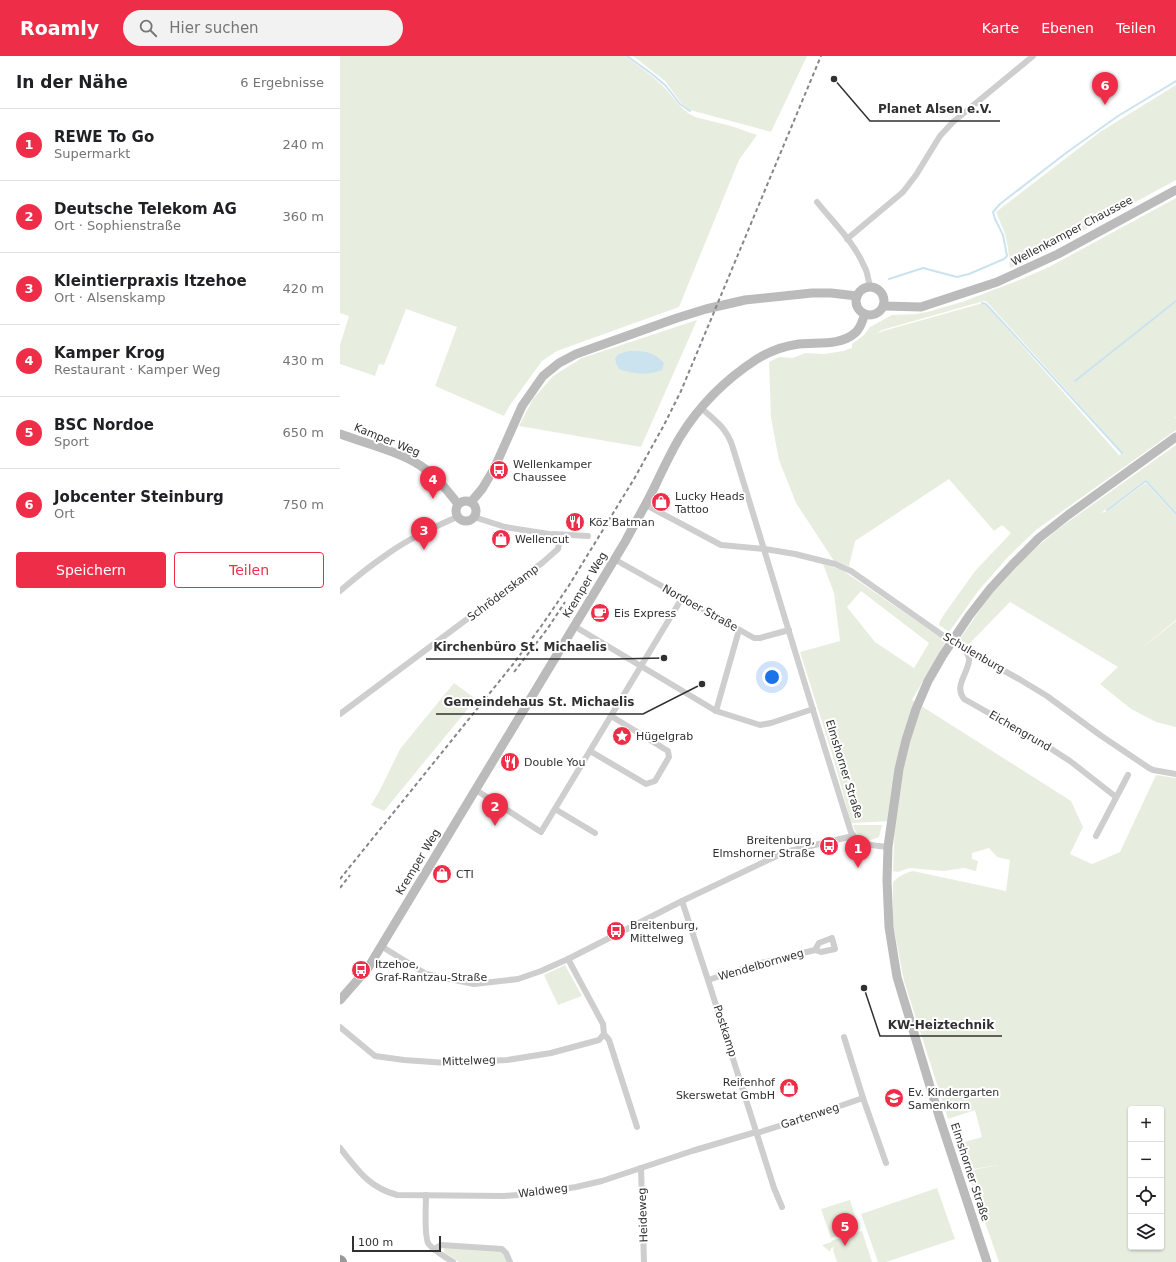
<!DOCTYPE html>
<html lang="de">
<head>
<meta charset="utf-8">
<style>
  :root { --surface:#fff; --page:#f2f2f2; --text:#202124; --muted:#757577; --line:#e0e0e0; --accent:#ee2e48 }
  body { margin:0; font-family:"DejaVu Sans",sans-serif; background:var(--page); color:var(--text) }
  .controls { position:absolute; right:12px; bottom:12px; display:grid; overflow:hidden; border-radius:4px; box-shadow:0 1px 3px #0004 }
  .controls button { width:36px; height:36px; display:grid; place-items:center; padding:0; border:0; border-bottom:1px solid var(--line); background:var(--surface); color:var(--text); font:20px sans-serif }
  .scale { position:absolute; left:12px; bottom:10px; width:89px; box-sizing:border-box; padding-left:4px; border:2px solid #313131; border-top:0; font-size:11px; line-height:14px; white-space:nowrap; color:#313131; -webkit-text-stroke:3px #fff; paint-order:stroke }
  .you { position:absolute; left:432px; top:621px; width:14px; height:14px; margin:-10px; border:3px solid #fff; border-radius:50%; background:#1a73e8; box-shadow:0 0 0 6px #1a73e833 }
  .badge { display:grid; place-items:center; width:26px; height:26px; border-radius:50%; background:var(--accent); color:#fff; font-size:13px; font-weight:700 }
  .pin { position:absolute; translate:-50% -33px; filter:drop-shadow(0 1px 2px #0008) }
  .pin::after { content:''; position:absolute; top:21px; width:14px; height:12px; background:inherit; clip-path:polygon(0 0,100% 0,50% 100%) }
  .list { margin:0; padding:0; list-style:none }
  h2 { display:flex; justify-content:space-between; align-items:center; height:52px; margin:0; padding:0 16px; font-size:17px }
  h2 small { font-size:13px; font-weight:400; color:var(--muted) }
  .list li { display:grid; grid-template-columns:26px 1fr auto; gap:12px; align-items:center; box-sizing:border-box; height:72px; padding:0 16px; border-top:1px solid var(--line) }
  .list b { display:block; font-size:15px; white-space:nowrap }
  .list p { margin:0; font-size:13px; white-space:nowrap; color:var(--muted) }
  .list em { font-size:13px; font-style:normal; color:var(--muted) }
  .actions { display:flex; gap:8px; padding:12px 16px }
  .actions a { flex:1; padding:9px 0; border:1px solid var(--accent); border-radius:4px; text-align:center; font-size:14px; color:var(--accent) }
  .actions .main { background:var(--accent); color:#fff }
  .icon { flex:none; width:22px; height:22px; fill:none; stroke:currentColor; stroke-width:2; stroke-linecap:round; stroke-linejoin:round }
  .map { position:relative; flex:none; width:836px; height:1206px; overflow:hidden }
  header { display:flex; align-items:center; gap:24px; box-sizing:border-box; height:56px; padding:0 20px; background:var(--accent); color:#fff }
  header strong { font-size:19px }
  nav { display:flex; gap:22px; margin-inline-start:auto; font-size:14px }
  .search { width:280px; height:36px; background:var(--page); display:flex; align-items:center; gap:10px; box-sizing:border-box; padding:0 14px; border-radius:22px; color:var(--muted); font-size:15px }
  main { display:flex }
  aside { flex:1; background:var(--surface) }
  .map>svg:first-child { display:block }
  .green { fill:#e8eedf; fill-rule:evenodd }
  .water { fill:#cbe3ef }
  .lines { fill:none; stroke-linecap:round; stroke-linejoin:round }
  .stream { stroke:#cbe3ef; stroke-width:2 }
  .street { stroke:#cecece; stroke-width:6 }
  .secondary { stroke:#bbb; stroke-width:9 }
  .highway { stroke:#989898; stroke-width:12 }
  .rail { stroke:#868686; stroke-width:2; stroke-dasharray:4 3; stroke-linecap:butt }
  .labels { text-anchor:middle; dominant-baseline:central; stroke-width:4; stroke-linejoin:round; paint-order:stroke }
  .street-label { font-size:11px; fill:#313131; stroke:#fff }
  .poi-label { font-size:11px; fill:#313131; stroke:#fff; text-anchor:start }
  .leader { fill:none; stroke:#313131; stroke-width:1.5 }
  .callout-dot { fill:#313131; stroke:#fff; stroke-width:1.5 }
  .callout-label { font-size:12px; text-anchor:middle; font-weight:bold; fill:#313131; stroke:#fff; stroke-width:4; stroke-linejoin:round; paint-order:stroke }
</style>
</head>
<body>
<header>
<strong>Roamly</strong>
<div class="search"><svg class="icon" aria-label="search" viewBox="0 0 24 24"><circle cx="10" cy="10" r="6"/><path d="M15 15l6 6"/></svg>Hier suchen</div>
<nav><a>Karte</a><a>Ebenen</a><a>Teilen</a></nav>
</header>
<main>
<aside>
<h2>In der Nähe<small>6 Ergebnisse</small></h2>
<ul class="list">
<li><span class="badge">1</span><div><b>REWE To Go</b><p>Supermarkt</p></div><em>240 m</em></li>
<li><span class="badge">2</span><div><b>Deutsche Telekom AG</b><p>Ort · Sophienstraße</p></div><em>360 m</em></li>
<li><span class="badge">3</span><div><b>Kleintierpraxis Itzehoe</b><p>Ort · Alsenskamp</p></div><em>420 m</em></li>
<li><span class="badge">4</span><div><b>Kamper Krog</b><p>Restaurant · Kamper Weg</p></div><em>430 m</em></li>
<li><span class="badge">5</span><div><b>BSC Nordoe</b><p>Sport</p></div><em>650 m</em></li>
<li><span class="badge">6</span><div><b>Jobcenter Steinburg</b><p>Ort</p></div><em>750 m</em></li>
</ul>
<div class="actions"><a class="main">Speichern</a><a>Teilen</a></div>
</aside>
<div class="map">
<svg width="836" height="1206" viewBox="0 0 836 1206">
  <rect width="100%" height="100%" fill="#fff"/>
  <g class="green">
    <path d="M0 0H285L312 20 325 32 340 50 348 57 355 61 391 70 417 79 399 104 339 251 217 295 202 305 170 349 164 360 95 330 117 271 66 253 44 309 39 308 35 320 0 308V289L9 260 0 257Z"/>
    <path d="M293 0H467L431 76 350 54 342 48 325 25Z"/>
    <path d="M836 29V124L724 185 670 212 668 192 665 178 656 156 760 76Z"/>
    <path d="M836 142V361L834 362H836V374L696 474 668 501 639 534 609 576 599 569 600 565 605 557 635 515 671 477 662 469 654 475 609 423 515 485 509 510 494 505 456 447 439 404 431 362 429 306 439 301 453 302 465 297 484 298 503 295 512 292V288L524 279 530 271 552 259 575 258 587 256 622 246 679 224 709 211ZM644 245 647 246 783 397 776 401 779 399 646 249 643 247 543 275 536 278 542 274Z"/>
    <path d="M357 264 301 391 179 370 193 343 213 320 242 302Z"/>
    <path d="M836 389V457L806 424 761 457 675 540 761 457 767 455 806 427 836 460V564L796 597 836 565V671L816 666 791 653 760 628 778 611 670 546 629 588 620 586V583C630 569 639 554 650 540 669 514 694 493 718 473Z"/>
    <path d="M483 508 502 514 606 585 572 644 731 745 743 771 730 798 752 808 780 796 816 719 836 722V1206H659L627 1115 658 1109 627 1114 617 1088 642 1081 635 1054 608 1063 564 925 553 868V826C559 820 565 817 573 815L666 835 670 804 657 801 649 792 632 797V803L638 805 636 815 624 812 604 815 569 812 558 816 553 815 555 765 511 767 494 704 460 596 500 585 494 537ZM521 535 589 587 574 612 535 586 507 551ZM791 1053H821V1191H791Z"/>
    <path d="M114 627 136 643 44 755 31 749 40 734 60 693Z"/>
    <path d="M513 769H542L539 781C525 787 518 784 513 769Z"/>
    <path d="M225 909 242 940 218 949 204 919Z"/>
    <path d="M597 1132 615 1183 546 1206H538L521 1158Z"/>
    <path d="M510 1144 519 1173 491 1182 481 1153Z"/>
    <path d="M522 1175 532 1206H497L493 1194 494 1191 491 1192V1194L489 1195 482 1189 492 1186 491 1185Z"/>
    <path d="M106 1191 160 1195 163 1197 167 1206H119L104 1196V1193Z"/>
  </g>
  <path class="water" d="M289 295C304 295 313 295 324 307L322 314C308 320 293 318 279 313L276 307 275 302 279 298Z"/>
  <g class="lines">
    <g class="stream">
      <path d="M287 0 312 18 326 30 340 48 350 55"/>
      <path d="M549 223 583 212 617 221 629 218 664 203 667 200 663 179 655 163 653 156 660 148 726 97 778 60 836 25"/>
      <path d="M642 247 646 248 782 397"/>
      <path d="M735 325 836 245"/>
      <path d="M767 454 806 425 836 458"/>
    </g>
    <g class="street">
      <path d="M477 146C493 166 514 186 524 210 528 216 528 224 530 231"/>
      <path d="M507 183 563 136 576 119 600 80 613 66 693 0"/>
      <path d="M361 352C375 364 386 372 392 389 432 518 470 647 511 776 519 789 534 790 548 791"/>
      <path d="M306 449 381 489 425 493 455 498 495 508 511 515 615 588 679 623 707 640 760 679 809 712 813 714 836 718"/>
      <path d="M214 478 248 480"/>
      <path d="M274 503 414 582H420L449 574"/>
      <path d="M0 535C15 522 30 510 46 499 68 483 92 472 117 461"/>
      <path d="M234 570 376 655 420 669 431 667 473 653"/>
      <path d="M625 594 629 601V605C627 619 614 630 624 643L702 687 730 705 776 741"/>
      <path d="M376 655 399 574"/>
      <path d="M0 658 202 507 218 493 219 488V482L215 479 165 471 134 461"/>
      <path d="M250 695 306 728 315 725 329 701 328 695 271 660"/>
      <path d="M136 734 201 776 342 542"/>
      <path d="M215 753 255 777"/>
      <path d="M756 780 788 719"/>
      <path d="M342 845 368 924 434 1132 442 1151"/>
      <path d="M41 890 86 918 134 928 178 923 201 915 228 903 342 845 445 796 513 780"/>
      <path d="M368 924 421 907 475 894 481 896 495 893 492 882 479 887 475 894"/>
      <path d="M0 971 35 1000 64 1004 107 1007 167 1004 211 997 259 984 264 978 263 968 228 903"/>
      <path d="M264 978 269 984 297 1071"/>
      <path d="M504 981 523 1042 546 1107"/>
      <path d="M417 1077 474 1059 523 1042"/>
      <path d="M0 1092C18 1114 28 1131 57 1139L164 1140 190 1138 236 1131 262 1125 352 1095 416 1076"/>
      <path d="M301 1112 304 1206"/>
      <path d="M86 1139C86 1150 84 1178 88 1187 93 1195 106 1201 113 1206"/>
      <path d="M94 1193 101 1189 162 1193 166 1197 170 1206"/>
    </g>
    <g class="secondary">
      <circle cx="530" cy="245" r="14"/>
      <path d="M544 250 581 251 657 226 718 198 836 134"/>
      <path d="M0 378C25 387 60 396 81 410 96 420 107 434 118 448"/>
      <circle cx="126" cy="455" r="10"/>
      <path d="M131 446 142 433 154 413 182 350 203 320 219 307 236 298 337 262 366 253 405 244 472 237H491L517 240"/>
      <path d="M0 944 28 912 285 486C295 467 306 449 315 430 323 413 331 396 340 381 359 350 386 323 417 303 430 295 444 290 459 288 478 286 500 290 515 277 521 272 522 265 525 258"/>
      <path d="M647 1206 599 1060 557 921 549 871 547 824 548 791 559 713 566 684 576 653 588 625 603 599 629 560 650 533 673 508 699 482 728 459 836 381"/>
    </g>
    <path class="highway" d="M0 1205 1 1206"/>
    <g class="rail">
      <path d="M174 616 208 572 225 546"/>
      <path d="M0 823 174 607 202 569 228 531 294 423 324 369 341 335 481 0"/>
      <path d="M0 832 10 819"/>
    </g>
  </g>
  <defs>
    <g id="bus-disc" transform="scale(1)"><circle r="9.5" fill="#ee2e48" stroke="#fff"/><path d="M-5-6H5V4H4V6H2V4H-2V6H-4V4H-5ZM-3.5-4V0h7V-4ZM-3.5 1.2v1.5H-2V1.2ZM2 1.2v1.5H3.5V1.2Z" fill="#fff"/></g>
    <g id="shop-disc" transform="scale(1)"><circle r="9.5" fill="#ee2e48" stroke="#fff"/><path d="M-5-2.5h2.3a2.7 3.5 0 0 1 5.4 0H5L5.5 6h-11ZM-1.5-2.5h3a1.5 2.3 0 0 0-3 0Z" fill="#fff"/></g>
    <g id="restaurant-disc" transform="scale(1)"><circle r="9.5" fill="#ee2e48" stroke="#fff"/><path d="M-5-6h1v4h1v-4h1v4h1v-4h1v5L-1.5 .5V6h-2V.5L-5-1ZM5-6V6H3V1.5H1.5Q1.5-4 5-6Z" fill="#fff"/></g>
    <g id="cafe-disc" transform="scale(1)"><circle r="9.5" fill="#ee2e48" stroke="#fff"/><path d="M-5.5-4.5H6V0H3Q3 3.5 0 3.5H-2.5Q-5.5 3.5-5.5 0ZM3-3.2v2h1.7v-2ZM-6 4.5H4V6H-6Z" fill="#fff"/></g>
    <g id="sight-disc" transform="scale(1)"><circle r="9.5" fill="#ee2e48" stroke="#fff"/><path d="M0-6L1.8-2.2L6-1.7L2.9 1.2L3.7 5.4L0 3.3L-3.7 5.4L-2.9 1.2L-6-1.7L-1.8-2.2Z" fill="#fff"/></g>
    <g id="school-disc" transform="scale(1)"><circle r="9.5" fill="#ee2e48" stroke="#fff"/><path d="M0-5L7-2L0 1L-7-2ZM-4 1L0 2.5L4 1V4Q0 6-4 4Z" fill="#fff"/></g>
  </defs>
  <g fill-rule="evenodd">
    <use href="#bus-disc" x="159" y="414"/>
    <use href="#shop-disc" x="321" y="446"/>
    <use href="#restaurant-disc" x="235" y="466"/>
    <use href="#shop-disc" x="161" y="483"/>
    <use href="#cafe-disc" x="260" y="557"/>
    <use href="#sight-disc" x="282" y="680"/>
    <use href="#restaurant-disc" x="170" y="706"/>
    <use href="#bus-disc" x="489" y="790"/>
    <use href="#shop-disc" x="102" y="818"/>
    <use href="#bus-disc" x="276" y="875"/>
    <use href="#bus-disc" x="21" y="914"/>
    <use href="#shop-disc" x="449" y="1032"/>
    <use href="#school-disc" x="554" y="1042"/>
  </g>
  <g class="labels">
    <g class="street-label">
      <text transform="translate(732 175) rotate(-28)">Wellenkamper Chaussee</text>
      <text transform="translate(47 384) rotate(22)">Kamper Weg</text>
      <text transform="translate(245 529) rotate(-59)">Kremper Weg</text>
      <text transform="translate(163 537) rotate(-37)">Schröderskamp</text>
      <text transform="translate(360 552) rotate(29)">Nordoer Straße</text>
      <text transform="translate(634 597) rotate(30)">Schulenburg</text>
      <text transform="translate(680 675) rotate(30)">Eichengrund</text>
      <text transform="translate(504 713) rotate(73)">Elmshorner Straße</text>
      <text transform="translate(78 806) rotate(-59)">Kremper Weg</text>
      <text transform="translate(421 909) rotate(-16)">Wendelbornweg</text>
      <text transform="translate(385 975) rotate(72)">Postkamp</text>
      <text transform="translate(129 1005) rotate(-2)">Mittelweg</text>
      <text transform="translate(470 1060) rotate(-18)">Gartenweg</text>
      <text transform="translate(630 1116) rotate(72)">Elmshorner Straße</text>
      <text transform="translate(203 1135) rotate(-7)">Waldweg</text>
      <text transform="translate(303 1159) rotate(-92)">Heideweg</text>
    </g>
    <g class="poi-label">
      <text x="173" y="408">Wellenkamper<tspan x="173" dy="13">Chaussee</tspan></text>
      <text x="335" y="440">Lucky Heads<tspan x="335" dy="13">Tattoo</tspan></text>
      <text x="249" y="466">Köz Batman</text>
      <text x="175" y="483">Wellencut</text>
      <text x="274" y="557">Eis Express</text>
      <text x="296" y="680">Hügelgrab</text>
      <text x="184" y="706">Double You</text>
      <text x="475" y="784" text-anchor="end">Breitenburg,<tspan x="475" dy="13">Elmshorner Straße</tspan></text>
      <text x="116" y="818">CTI</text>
      <text x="290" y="869">Breitenburg,<tspan x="290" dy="13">Mittelweg</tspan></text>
      <text x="35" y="908">Itzehoe,<tspan x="35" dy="13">Graf-Rantzau-Straße</tspan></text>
      <text x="435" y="1026" text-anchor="end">Reifenhof<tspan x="435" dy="13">Skerswetat GmbH</tspan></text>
      <text x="568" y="1036">Ev. Kindergarten<tspan x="568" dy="13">Samenkorn</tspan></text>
    </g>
  </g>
  <path class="leader" d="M494 23L530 65H660M324 602L275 603H86M362 628L303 658H96M524 932L540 980H662"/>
  <g class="callout-dot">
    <circle cx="494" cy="23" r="4"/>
    <circle cx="324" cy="602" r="4"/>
    <circle cx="362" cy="628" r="4"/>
    <circle cx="524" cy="932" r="4"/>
  </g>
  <g class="callout-label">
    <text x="595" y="57">Planet Alsen e.V.</text>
    <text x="180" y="595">Kirchenbüro St. Michaelis</text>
    <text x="199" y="650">Gemeindehaus St. Michaelis</text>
    <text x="601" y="973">KW-Heiztechnik</text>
  </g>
</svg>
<div class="controls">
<button>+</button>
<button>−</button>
<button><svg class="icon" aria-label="locate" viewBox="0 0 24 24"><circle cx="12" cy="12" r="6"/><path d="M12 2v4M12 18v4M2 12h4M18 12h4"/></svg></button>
<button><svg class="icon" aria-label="layers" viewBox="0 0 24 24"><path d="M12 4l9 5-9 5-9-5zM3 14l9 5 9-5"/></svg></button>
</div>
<div class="scale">100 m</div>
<div class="you"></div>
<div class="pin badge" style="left:518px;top:812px">1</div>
<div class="pin badge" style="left:155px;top:770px">2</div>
<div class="pin badge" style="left:84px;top:494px">3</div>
<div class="pin badge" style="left:93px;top:443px">4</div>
<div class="pin badge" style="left:505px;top:1190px">5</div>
<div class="pin badge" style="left:765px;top:49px">6</div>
</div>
</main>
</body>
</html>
